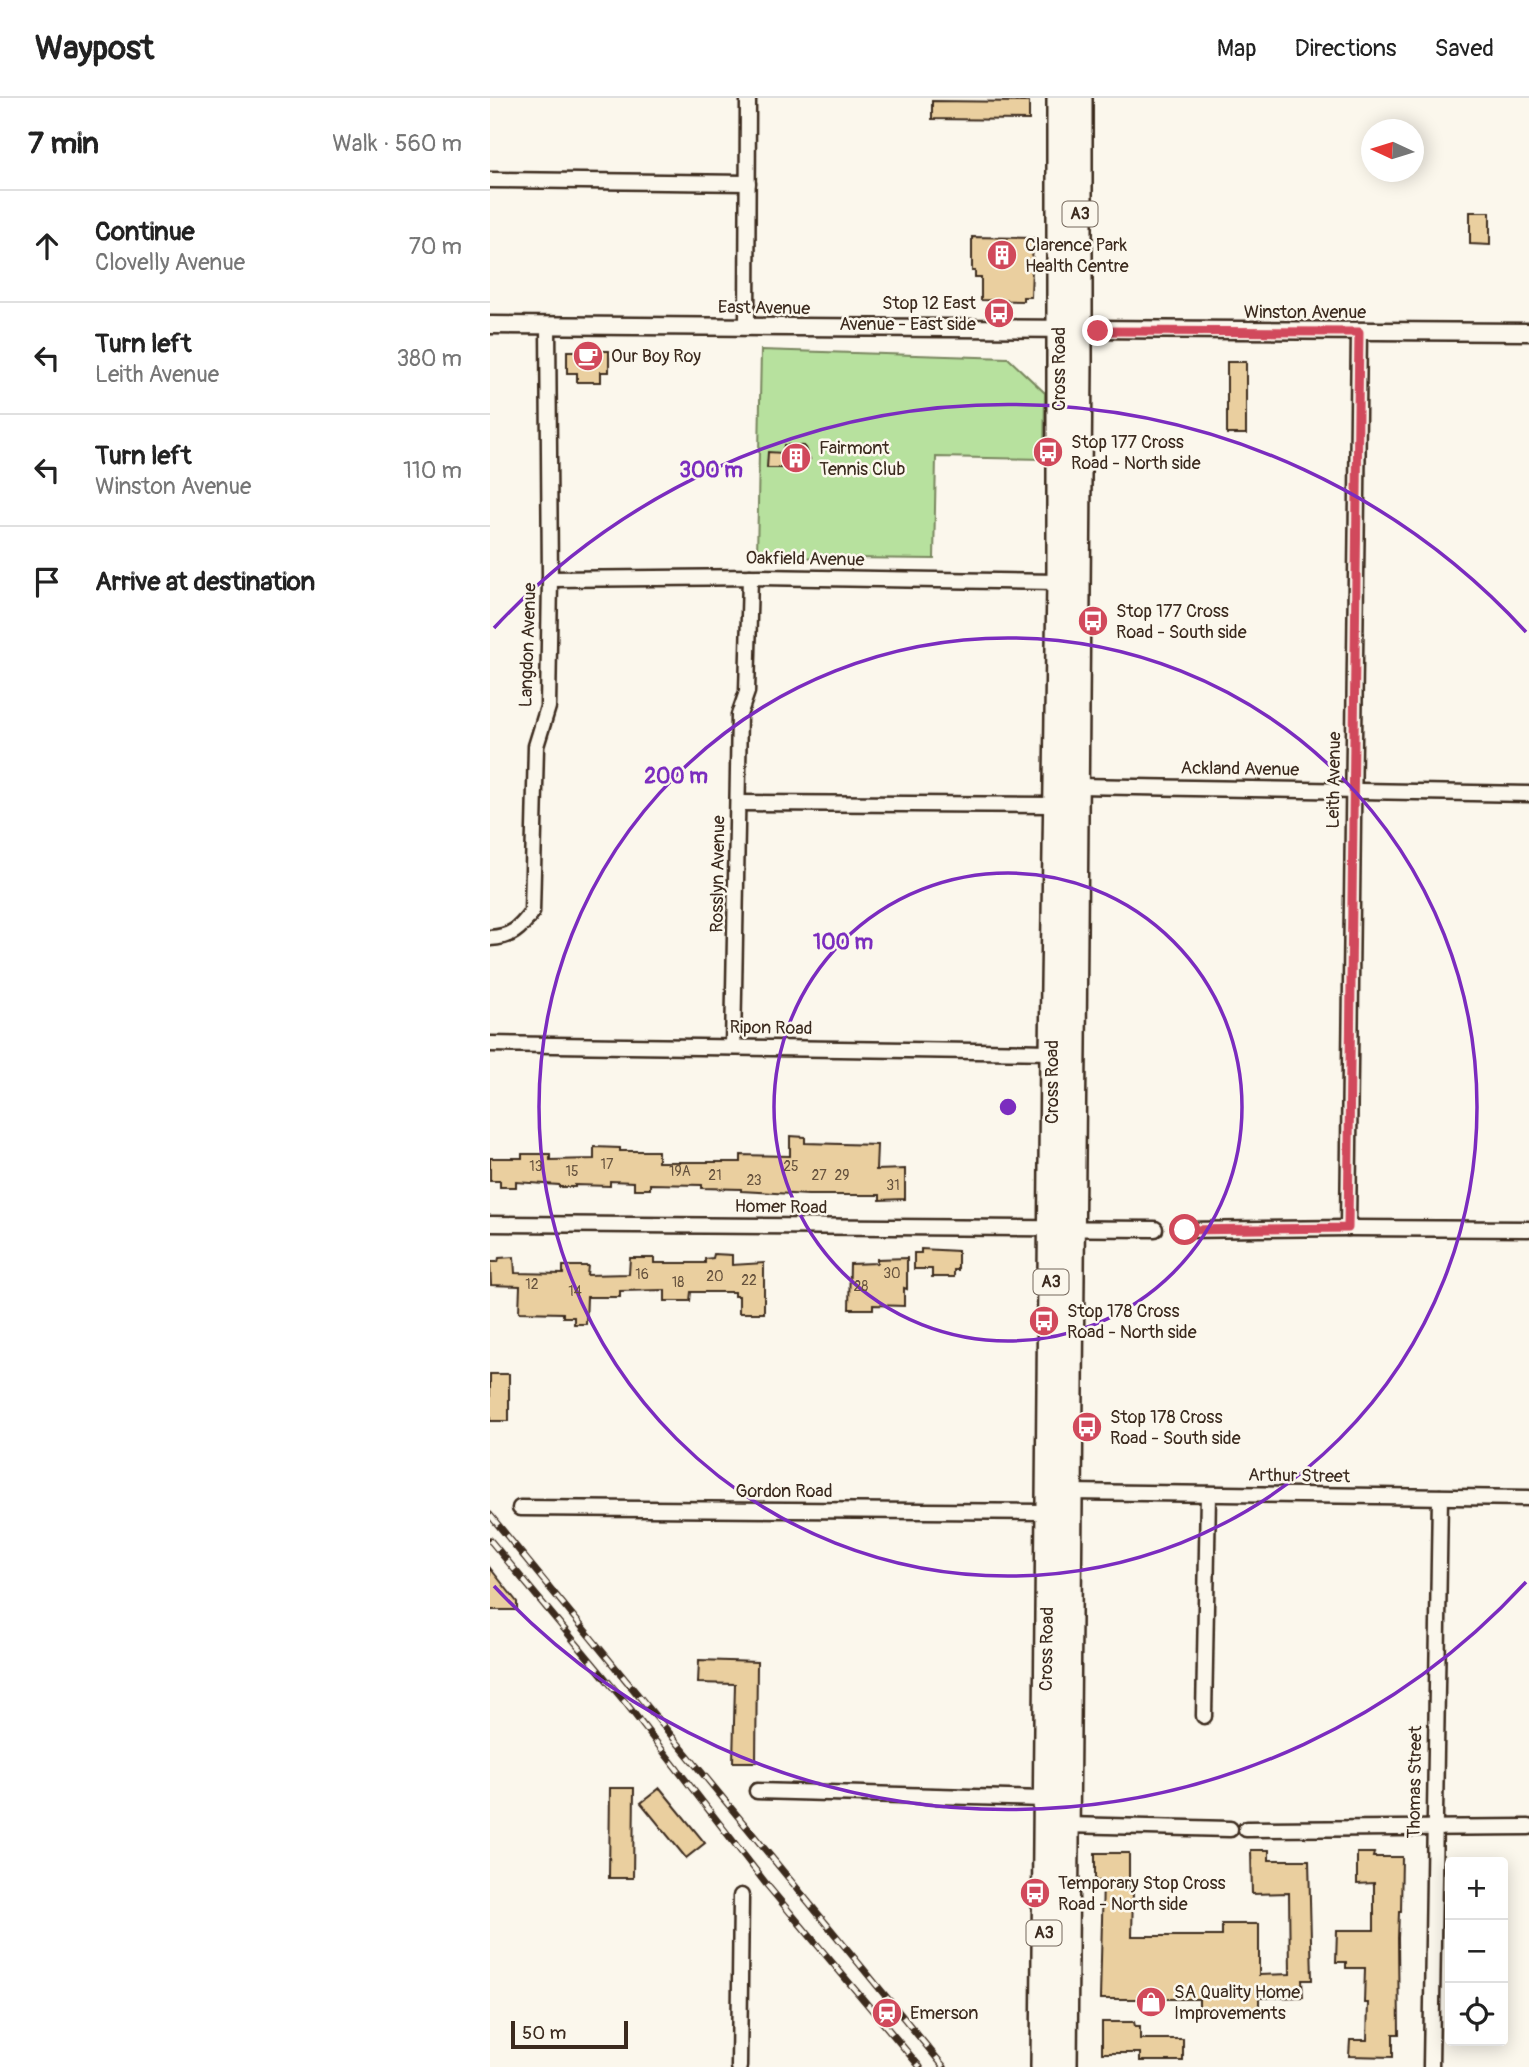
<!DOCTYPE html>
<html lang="en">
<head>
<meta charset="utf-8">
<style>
  :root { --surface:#fff; --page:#f6f6f6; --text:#222; --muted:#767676; --line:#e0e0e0 }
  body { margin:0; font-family:Pangolin,sans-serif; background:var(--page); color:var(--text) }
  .controls { position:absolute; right:21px; bottom:21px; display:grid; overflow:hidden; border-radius:7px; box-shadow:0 4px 18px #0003 }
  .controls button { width:63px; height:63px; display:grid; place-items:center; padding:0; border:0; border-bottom:2px solid var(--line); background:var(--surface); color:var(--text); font:35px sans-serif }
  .compass { position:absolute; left:871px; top:21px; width:63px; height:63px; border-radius:50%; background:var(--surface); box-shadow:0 4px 18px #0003; rotate:274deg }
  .scale { position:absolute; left:21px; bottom:18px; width:117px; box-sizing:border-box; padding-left:7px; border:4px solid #3b2a1e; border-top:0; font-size:19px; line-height:24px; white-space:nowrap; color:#3b2a1e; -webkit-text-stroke:5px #fbf7ec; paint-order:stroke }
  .stop { position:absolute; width:21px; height:21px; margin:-16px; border:5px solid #d1495b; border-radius:50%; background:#fff }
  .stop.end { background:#d1495b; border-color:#fff; box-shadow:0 2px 7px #0008 }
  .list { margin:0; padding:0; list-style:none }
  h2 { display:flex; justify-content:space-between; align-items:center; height:91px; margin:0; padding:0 28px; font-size:30px }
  h2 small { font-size:23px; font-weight:400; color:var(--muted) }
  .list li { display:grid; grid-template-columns:46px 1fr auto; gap:21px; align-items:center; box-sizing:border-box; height:112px; padding:0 28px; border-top:2px solid var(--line) }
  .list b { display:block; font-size:26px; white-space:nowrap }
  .list p { margin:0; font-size:23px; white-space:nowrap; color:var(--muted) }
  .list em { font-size:23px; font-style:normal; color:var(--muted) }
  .icon { flex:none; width:38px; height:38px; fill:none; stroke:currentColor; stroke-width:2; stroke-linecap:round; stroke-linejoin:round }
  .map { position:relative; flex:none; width:1039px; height:1969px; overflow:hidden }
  header { display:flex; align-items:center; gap:42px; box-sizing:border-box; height:98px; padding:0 35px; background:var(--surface); border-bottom:2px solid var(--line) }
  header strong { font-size:33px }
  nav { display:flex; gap:38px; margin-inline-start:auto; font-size:24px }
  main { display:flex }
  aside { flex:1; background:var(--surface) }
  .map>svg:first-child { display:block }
  .green { fill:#b7e19e; stroke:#79865e; stroke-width:2 }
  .building { fill:#eacf9f; stroke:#3b2a1e; stroke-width:2 }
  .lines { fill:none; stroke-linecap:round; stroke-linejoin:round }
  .minor-casing { stroke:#3b2a1e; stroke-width:19 }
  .tertiary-casing { stroke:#3b2a1e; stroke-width:21 }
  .trunk-casing { stroke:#3b2a1e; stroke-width:28 }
  .minor { stroke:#fbf7ec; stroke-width:14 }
  .tertiary { stroke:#fbf7ec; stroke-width:16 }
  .trunk { stroke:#fbf7ec; stroke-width:23 }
  .rail-casing { stroke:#3b2a1e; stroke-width:7 }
  .rail { stroke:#fbf7ec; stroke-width:4.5; stroke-dasharray:13; stroke-linecap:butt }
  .route { stroke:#d1495b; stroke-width:9 }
  .ring { fill:none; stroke:#7b2cbf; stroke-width:3.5 }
  .labels { text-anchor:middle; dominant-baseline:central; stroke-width:5; stroke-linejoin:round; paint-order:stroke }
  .number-label { font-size:14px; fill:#67533e }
  .shield { fill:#fbf7ec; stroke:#75685c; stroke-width:2 }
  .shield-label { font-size:16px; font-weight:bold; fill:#3b2a1e }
  .poi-label { font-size:18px; fill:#3b2a1e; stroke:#fbf7ec; text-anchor:start }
  .street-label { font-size:18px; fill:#3b2a1e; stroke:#fbf7ec }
  .centre { fill:#7b2cbf; stroke:#fbf7ec; stroke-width:3.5 }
  .ring-label { font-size:21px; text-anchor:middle; font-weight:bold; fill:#7b2cbf; stroke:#fbf7ec; stroke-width:5; stroke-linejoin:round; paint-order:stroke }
</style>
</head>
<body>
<header>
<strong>Waypost</strong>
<nav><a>Map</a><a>Directions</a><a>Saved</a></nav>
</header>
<main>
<aside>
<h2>7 min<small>Walk · 560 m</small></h2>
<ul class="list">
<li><svg class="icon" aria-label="ahead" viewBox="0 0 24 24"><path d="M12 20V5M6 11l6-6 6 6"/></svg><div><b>Continue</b><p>Clovelly Avenue</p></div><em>70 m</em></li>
<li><svg class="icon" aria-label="left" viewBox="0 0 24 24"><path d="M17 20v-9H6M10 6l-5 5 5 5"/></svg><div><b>Turn left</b><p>Leith Avenue</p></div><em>380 m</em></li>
<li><svg class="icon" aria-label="left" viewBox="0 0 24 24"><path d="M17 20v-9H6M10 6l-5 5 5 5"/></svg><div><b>Turn left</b><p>Winston Avenue</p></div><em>110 m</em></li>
<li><svg class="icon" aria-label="arrive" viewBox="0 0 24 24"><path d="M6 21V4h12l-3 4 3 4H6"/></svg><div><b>Arrive at destination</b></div></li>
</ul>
</aside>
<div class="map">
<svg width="1039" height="1969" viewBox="0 0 1039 1969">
  <rect width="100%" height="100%" fill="#fbf7ec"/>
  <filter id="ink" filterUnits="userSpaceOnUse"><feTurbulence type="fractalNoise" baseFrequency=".0143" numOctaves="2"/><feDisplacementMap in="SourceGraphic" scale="14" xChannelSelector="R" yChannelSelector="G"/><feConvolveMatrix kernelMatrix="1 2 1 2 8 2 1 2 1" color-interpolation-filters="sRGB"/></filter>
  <g filter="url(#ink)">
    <path class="green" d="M271 252 518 260 555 295 554 361 446 359 444 461 267 459Z"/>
    <g class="building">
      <path d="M442 3 539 4V22L442 21Z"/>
      <path d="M980 114H1000V147L980 146Z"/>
      <path d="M482 139 543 140 541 199H533V203L491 202V179H485V173H482Z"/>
      <path d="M77 253H119V274H111V284H87V275H77Z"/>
      <rect x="737" y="264" width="19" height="72"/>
      <path d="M294 347 314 348 320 361 302 370H277L278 354 293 355Z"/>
      <path d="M300 1038 315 1039V1045L387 1047 386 1072 415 1071V1101L390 1102V1097H318L251 1093V1091L212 1090V1087L160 1086V1091H144V1084L120 1083V1088L85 1087V1089H69V1087L26 1084V1089H10V1083H0V1060H32V1056H60V1062L104 1061V1049L130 1050V1053H168V1064H251V1057L300 1058Z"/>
      <path d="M431 1151 468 1153V1172H464V1179H442V1171H424V1155H431Z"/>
      <path d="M224 1156 242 1157V1167L274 1165V1215H249V1198H244V1194H201L200 1203H175V1192L130 1193V1199H97L96 1226H84V1219H73V1215L29 1214 30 1188 1 1187 0 1164H8L9 1160 24 1159 25 1175 73 1176V1168H98L97 1177 139 1176 140 1160H164V1165H215V1161L223 1160Z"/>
      <path d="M417 1160V1191L414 1190V1208L383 1207V1211H359L360 1166 387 1165V1161Z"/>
      <rect x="0" y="1276" width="19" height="47"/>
      <path d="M0 1470 27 1504V1512H0Z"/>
      <path d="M209 1562 267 1564 266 1664H243L245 1586 208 1585Z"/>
      <path d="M120 1690H144L143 1780H119Z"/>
      <path d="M170 1690 215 1745 196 1760 151 1705Z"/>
      <path d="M761 1752H779V1762H819L822 1882H812L813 1899 769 1900V1913H709V1901H610L613 1783H605V1755H639V1795H643L642 1838H732V1826H769V1877L800 1876 799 1795 762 1796Z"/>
      <path d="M867 1755H884L883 1759H912L911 1814H909L908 1840 909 1936H903V1959L859 1958 860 1942H877L878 1905H874L875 1870H856V1864H846L847 1832H884V1785L867 1786Z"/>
      <path d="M612 1924H644L645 1928H650V1941H693V1963H650V1955H612Z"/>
    </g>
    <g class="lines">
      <g class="minor-casing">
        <g id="minor">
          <path d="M0 82 258 85"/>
          <path d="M257 229 258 0"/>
          <path d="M60 481 270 479 569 484"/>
          <path d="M587 688 1039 696"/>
          <path d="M248 705 565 707"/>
          <path d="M0 840C21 839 30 831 42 814L46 648 58 609 60 481 58 228"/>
          <path d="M0 946 562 954"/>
          <path d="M243 949 249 617 257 594 260 479"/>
          <path d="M0 1126 665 1131"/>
          <path d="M858 1130 869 234"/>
          <path d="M695 1132 858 1130 1039 1131"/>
          <path d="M579 1394 1039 1400"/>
          <path d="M30 1410 558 1414"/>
          <path d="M714 1618 718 1396"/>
          <path d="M267 1693 555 1701"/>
          <path d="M576 1727 740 1731"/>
          <path d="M756 1731 1039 1729"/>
          <path d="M249 1969 251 1798"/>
          <path d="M941 1969 950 1399"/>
        </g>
      </g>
      <g class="tertiary-casing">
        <path id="tertiary" d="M0 227 1039 234"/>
      </g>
      <g class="trunk-casing">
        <g id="trunk">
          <path d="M553 1969 562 954 569 484V0"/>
          <path d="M575 1969 590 265V0"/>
        </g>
      </g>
      <use href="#minor" class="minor"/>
      <use href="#tertiary" class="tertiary"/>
      <use href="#trunk" class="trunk"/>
      <g class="rail-casing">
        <g id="rail">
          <path d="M0 1417 454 1969"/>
          <path d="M0 1442 135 1604 277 1787 430 1969"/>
        </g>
      </g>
      <use href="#rail" class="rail"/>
    </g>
  </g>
  <g class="lines" filter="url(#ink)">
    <path class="route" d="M608 233 869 234 858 1130 695 1132"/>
  </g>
  <g class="ring">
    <circle cx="518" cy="1009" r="234"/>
    <circle cx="518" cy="1009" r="469"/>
    <path d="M1036 1484A703 703 0 0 1 4 1488M4 530A703 703 0 0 1 1036 534"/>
  </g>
  <defs>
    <g id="building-disc" transform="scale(1.575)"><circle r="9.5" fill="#d1495b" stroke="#fbf7ec"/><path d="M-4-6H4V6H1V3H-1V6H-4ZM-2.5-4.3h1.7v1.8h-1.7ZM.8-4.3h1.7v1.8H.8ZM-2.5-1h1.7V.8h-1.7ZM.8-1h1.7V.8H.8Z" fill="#fff"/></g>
    <g id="bus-disc" transform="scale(1.575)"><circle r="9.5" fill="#d1495b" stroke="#fbf7ec"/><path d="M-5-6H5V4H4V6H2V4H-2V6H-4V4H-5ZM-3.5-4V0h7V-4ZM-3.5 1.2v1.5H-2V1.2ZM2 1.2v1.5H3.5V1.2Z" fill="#fff"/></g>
    <g id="cafe-disc" transform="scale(1.575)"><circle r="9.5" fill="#d1495b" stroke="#fbf7ec"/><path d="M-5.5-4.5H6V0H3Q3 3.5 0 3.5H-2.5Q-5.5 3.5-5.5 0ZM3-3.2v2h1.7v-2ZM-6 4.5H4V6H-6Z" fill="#fff"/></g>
    <g id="shop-disc" transform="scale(1.575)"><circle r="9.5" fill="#d1495b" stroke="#fbf7ec"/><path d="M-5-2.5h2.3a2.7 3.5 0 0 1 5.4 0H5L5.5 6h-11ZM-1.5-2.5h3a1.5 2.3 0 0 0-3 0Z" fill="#fff"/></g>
    <g id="station-disc" transform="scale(1.575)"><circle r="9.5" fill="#d1495b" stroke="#fbf7ec"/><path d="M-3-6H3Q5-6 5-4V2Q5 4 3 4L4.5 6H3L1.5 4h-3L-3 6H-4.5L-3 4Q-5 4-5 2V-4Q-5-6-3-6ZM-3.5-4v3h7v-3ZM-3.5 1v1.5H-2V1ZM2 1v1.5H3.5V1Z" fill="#fff"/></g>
  </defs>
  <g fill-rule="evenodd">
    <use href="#building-disc" x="512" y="157"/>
    <use href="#bus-disc" x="509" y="215"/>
    <use href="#cafe-disc" x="98" y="258"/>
    <use href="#bus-disc" x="558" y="354"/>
    <use href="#building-disc" x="306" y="360"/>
    <use href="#bus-disc" x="603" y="523"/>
    <use href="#bus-disc" x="554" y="1223"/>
    <use href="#bus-disc" x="597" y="1329"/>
    <use href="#bus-disc" x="545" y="1795"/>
    <use href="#shop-disc" x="661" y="1904"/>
    <use href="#station-disc" x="397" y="1915"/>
  </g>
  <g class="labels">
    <g class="number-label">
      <text x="117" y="1066">17</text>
      <text x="46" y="1068">13</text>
      <text x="301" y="1068">25</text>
      <text x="82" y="1073">15</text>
      <text x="190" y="1073">19A</text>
      <text x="225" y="1077">21</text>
      <text x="329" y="1077">27</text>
      <text x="352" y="1077">29</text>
      <text x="264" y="1082">23</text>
      <text x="403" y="1087">31</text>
      <text x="402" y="1175">30</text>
      <text x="152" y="1176">16</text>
      <text x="225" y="1178">20</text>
      <text x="259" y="1182">22</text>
      <text x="188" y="1184">18</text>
      <text x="42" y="1186">12</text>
      <text x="371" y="1188">28</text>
      <text x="85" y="1193">14</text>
    </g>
    <g class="shield">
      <rect x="572.5" y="103.5" width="35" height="25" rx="5"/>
      <rect x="543.5" y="1171.5" width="35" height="25" rx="5"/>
      <rect x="536.5" y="1822.5" width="35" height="25" rx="5"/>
    </g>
    <g class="shield-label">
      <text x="590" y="116">A3</text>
      <text x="561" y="1184">A3</text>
      <text x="554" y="1835">A3</text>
    </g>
    <g class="poi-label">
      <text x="535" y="147">Clarence Park<tspan x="535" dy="21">Health Centre</tspan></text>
      <text x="486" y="205" text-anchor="end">Stop 12 East<tspan x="486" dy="21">Avenue - East side</tspan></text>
      <text x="121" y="258">Our Boy Roy</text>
      <text x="581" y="344">Stop 177 Cross<tspan x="581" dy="21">Road - North side</tspan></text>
      <text x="329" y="350">Fairmont<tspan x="329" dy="21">Tennis Club</tspan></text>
      <text x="626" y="513">Stop 177 Cross<tspan x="626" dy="21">Road - South side</tspan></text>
      <text x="577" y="1213">Stop 178 Cross<tspan x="577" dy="21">Road - North side</tspan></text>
      <text x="620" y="1319">Stop 178 Cross<tspan x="620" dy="21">Road - South side</tspan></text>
      <text x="568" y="1785">Temporary Stop Cross<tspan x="568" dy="21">Road - North side</tspan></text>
      <text x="684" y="1894">SA Quality Home<tspan x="684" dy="21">Improvements</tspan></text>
      <text x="420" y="1915">Emerson</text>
    </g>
    <g class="street-label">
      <text transform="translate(274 210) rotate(1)">East Avenue</text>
      <text x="815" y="214">Winston Avenue</text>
      <text transform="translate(569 271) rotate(-90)">Cross Road</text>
      <text transform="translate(315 461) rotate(1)">Oakfield Avenue</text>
      <text transform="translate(38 547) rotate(-88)">Langdon Avenue</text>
      <text transform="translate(750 671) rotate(1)">Ackland Avenue</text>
      <text transform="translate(844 682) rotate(-89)">Leith Avenue</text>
      <text transform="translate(228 776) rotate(-89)">Rosslyn Avenue</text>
      <text transform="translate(281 930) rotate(1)">Ripon Road</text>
      <text transform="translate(562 984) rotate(-90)">Cross Road</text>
      <text transform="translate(291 1109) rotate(1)">Homer Road</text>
      <text transform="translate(809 1378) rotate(1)">Arthur Street</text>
      <text x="294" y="1393">Gordon Road</text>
      <text transform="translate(557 1551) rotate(-89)">Cross Road</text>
      <text transform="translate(925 1684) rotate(-89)">Thomas Street</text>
    </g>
  </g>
  <circle cx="518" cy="1009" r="10" class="centre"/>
  <g class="ring-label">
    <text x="221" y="379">300 m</text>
    <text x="186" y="685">200 m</text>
    <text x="353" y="851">100 m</text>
  </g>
</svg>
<div class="controls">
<button>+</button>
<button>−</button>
<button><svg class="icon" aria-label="locate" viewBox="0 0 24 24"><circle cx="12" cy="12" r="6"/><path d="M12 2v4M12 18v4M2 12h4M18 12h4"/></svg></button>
</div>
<svg class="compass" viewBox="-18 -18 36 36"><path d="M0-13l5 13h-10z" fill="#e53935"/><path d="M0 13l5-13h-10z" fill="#767676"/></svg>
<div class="scale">50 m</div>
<div class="stop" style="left:695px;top:1132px"></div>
<div class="stop end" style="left:608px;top:233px"></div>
</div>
</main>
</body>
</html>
